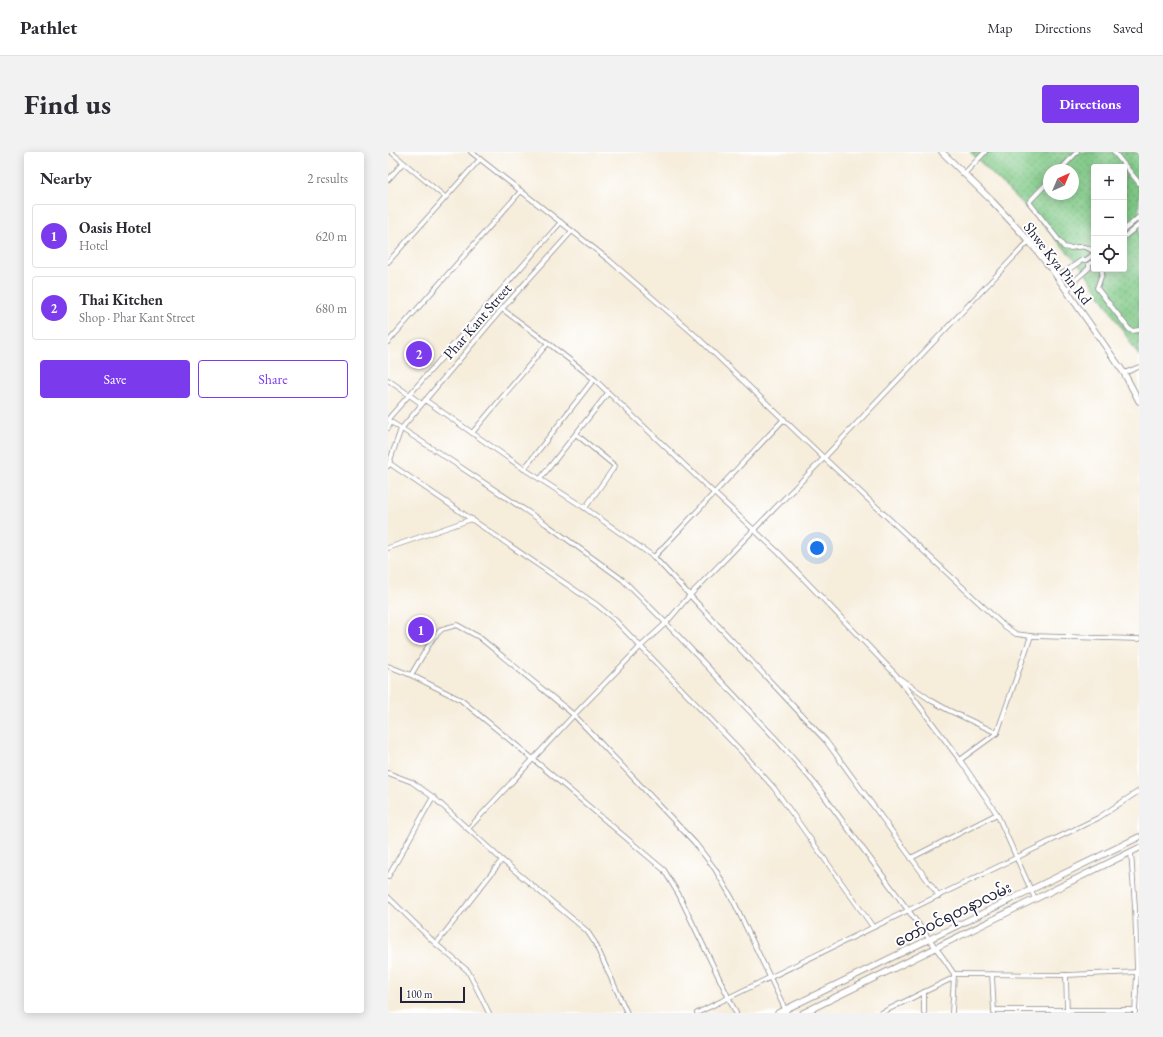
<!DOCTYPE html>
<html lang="en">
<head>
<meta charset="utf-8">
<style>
  :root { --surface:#fff; --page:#f2f2f3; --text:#2b2b33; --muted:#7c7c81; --line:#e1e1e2; --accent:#7c3aed }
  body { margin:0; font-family:"EB Garamond","Noto Sans Myanmar",serif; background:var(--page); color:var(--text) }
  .controls { position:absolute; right:12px; top:12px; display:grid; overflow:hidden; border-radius:4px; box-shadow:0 2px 10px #0003 }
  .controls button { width:36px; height:36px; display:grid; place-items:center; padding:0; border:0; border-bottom:1px solid var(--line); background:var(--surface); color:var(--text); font:20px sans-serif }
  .compass { position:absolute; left:655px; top:12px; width:36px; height:36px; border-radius:50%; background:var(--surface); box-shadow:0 2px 10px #0003; rotate:44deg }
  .scale { position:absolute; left:12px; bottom:10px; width:65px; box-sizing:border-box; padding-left:4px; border:2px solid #22223b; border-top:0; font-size:11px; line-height:14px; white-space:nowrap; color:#22223b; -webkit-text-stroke:3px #fff; paint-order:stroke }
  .you { position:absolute; left:429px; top:396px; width:14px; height:14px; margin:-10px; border:3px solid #fff; border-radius:50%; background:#1a73e8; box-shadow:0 0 0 6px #1a73e833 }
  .badge { display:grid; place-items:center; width:26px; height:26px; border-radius:50%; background:var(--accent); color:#fff; font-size:13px; font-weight:700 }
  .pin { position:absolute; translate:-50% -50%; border:2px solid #fff; box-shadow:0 1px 4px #0006 }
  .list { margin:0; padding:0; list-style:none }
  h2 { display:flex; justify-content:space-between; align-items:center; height:52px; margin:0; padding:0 16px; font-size:17px }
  h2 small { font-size:13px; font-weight:400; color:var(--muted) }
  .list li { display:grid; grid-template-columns:26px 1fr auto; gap:12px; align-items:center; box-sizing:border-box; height:64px; margin:0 8px 8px; padding:0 8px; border:1px solid var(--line); border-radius:4px }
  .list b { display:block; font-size:15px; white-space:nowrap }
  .list p { margin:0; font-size:13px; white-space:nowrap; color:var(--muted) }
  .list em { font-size:13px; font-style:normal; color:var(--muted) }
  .actions { display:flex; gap:8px; padding:12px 16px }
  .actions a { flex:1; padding:9px 0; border:1px solid var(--accent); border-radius:4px; text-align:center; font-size:14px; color:var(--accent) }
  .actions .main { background:var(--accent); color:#fff }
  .icon { flex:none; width:22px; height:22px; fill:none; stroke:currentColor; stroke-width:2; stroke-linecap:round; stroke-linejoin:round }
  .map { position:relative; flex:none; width:751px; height:861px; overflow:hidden; border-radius:4px }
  header { display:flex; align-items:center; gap:24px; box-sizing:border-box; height:56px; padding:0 20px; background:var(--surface); border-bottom:1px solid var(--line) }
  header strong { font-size:19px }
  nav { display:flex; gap:22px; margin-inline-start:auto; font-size:14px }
  .intro { display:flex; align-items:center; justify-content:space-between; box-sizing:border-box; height:96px; padding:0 24px }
  h1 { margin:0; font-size:28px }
  .button { padding:10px 18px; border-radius:4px; background:var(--accent); color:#fff; font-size:14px; font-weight:700 }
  main { display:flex; gap:24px; padding:0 24px }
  aside { flex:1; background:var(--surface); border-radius:4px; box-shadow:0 2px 10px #0003 }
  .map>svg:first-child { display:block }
  .grass { fill:url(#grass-dots); stroke:#507560; fill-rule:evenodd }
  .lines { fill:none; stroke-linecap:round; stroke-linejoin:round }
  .street-casing { stroke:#8c888b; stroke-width:5.5 }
  .secondary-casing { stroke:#8c888b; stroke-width:7 }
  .street { stroke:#fff; stroke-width:4 }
  .secondary { stroke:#fff; stroke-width:5.5 }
  .labels { text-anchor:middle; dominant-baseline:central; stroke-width:4; stroke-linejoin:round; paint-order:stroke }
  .street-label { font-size:15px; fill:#22223b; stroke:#fff }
</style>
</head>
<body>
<header>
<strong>Pathlet</strong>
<nav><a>Map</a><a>Directions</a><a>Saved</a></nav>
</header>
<div class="intro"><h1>Find us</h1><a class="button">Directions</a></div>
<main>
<aside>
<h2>Nearby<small>2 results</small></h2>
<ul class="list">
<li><span class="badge">1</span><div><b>Oasis Hotel</b><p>Hotel</p></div><em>620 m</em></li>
<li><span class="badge">2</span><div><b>Thai Kitchen</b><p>Shop · Phar Kant Street</p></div><em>680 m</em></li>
</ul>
<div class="actions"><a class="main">Save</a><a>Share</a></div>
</aside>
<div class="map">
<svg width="751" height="861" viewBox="0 0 751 861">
  <defs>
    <pattern id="grass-dots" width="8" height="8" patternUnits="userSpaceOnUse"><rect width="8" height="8" fill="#7fc885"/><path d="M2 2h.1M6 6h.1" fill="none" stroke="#68a26e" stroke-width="1.8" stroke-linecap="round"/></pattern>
  </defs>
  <rect width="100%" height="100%" fill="#fff"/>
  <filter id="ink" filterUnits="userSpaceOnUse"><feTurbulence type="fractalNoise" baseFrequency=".025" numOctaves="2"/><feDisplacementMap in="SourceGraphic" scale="8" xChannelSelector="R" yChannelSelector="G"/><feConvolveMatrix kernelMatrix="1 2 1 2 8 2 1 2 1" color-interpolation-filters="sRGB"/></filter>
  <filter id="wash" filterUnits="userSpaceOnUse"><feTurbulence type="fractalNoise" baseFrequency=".012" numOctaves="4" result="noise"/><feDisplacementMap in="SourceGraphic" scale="16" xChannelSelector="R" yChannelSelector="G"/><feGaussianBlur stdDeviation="0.9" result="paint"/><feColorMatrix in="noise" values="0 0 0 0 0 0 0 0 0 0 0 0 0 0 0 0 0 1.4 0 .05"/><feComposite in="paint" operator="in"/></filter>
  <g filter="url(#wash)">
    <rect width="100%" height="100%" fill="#f6eddb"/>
    <path class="grass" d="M582 0H751V204L696 118 652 70ZM706 15H736V117H706ZM661 18H685V42H661Z"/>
  </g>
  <g filter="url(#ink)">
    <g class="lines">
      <g class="street-casing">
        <g id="street">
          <path d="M3 0 57 45"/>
          <path d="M83 0 221 108 307 183 436 306 615 473 628 482 643 484 751 487"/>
          <path d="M726 0 751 31"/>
          <path d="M672 18 689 0"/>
          <path d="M576 22 597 0"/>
          <path d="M0 28 15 11"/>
          <path d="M661 29 641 50 676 95C687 99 692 89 706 100"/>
          <path d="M736 78 751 65"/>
          <path d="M736 85 751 73"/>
          <path d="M0 110 92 7"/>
          <path d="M714 117V122L709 136 741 177 744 179 751 178"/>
          <path d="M668 124 677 120 694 108H698L706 102"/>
          <path d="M679 139 685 130 701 116V112L706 109"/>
          <path d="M114 157 160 191 206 227 326 341 391 401 508 523 572 608 609 662 647 747"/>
          <path d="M0 190 133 39"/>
          <path d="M736 221 751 215"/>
          <path d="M0 228 34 252"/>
          <path d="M37 248 136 317 197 356 266 405 438 589 551 744"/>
          <path d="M0 267 173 70"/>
          <path d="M0 268 59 306 158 372 235 428 278 471 389 588 428 633 556 807 566 822 564 861"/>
          <path d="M0 276 3 270"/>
          <path d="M84 281 160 191"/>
          <path d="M189 283 227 314 197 356"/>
          <path d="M1 311 209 453 227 468 353 599 386 636 485 775"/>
          <path d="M0 314 13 277 114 157 184 79"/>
          <path d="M136 317 206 227"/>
          <path d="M152 327 220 241"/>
          <path d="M0 396 84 367"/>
          <path d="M266 405 396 267"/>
          <path d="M0 514 23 523 73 548 145 607 276 718 291 743 348 861"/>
          <path d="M23 523 45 486 54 477 69 473 91 485 186 563 307 691 327 717 345 748 399 861"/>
          <path d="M511 526 544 549 560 558 609 581"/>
          <path d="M572 608 609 581 643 484"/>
          <path d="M0 621 24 630 45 645 114 708 199 779 207 791 239 861"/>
          <path d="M80 677 186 563 252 495 278 471 302 443 436 306 641 89"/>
          <path d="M743 700 747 755 749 820 747 861"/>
          <path d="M523 706 609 662"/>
          <path d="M0 725 45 645"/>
          <path d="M0 745 48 792 80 819 101 861"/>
          <path d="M48 792 114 708"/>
          <path d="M566 822 678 823 751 820"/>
          <path d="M604 822 606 861"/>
          <path d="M678 823 679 861"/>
          <path d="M606 858H747"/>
          <path d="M309 861 710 666 751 639"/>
          <path d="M493 861 565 826"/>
          <path d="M536 861V840"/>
        </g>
      </g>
      <g class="secondary-casing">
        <g id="secondary">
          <path d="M554 0 604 49 641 89 665 119 736 221 751 249"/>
          <path d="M390 861 751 685"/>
          <path d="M415 861 751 696"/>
        </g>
      </g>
      <use href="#street" class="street"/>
      <use href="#secondary" class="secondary"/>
    </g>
  </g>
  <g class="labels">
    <g class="street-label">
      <text transform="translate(670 111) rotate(52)">Shwe Kya Pin Rd</text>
      <text transform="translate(89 169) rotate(-49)">Phar Kant Street</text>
      <text transform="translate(565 762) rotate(-26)">တော်ဝင်ရတနာလမ်း</text>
    </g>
  </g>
</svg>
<div class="controls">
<button>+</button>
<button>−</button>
<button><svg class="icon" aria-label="locate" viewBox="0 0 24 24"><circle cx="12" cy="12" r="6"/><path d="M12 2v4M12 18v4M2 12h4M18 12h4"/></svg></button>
</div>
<svg class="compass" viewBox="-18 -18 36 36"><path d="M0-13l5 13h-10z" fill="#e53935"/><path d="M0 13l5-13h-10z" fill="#7c7c81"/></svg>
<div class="scale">100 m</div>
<div class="you"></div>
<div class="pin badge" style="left:33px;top:478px">1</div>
<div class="pin badge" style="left:31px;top:202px">2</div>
</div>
</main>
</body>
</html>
